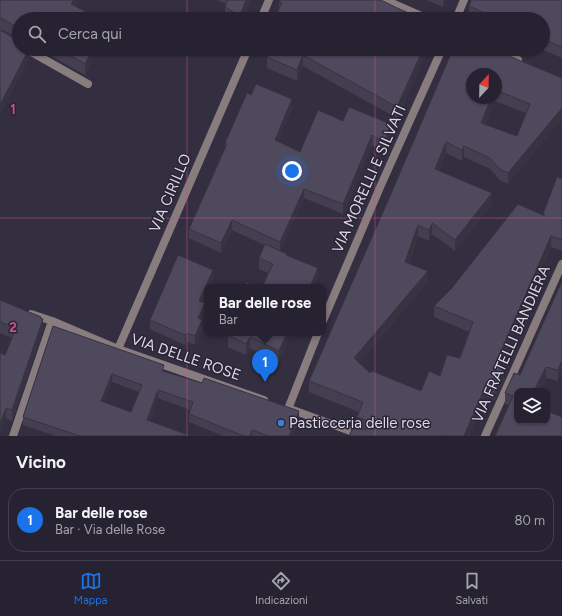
<!DOCTYPE html>
<html lang="it">
<head>
<meta charset="utf-8">
<style>
  :root { --surface:#272231; --page:#332f3d; --text:#f1f3f6; --muted:#a4a4ab; --line:#433f4d; --accent:#1a73e8 }
  body { margin:0; font-family:Figtree,sans-serif; background:var(--page); color:var(--text) }
  .controls { position:absolute; right:12px; bottom:12px; display:grid; overflow:hidden; border-radius:8px; box-shadow:0 1px 3px #0004 }
  .controls button { width:36px; height:36px; display:grid; place-items:center; padding:0; border:0; border-bottom:1px solid var(--line); background:var(--surface); color:var(--text); font:20px sans-serif }
  .compass { position:absolute; left:466px; top:68px; width:36px; height:36px; border-radius:50%; background:var(--surface); box-shadow:0 1px 3px #0004; rotate:22deg }
  .you { position:absolute; left:292px; top:171px; width:14px; height:14px; margin:-10px; border:3px solid #fff; border-radius:50%; background:#1a73e8; box-shadow:0 0 0 6px #1a73e833 }
  .badge { display:grid; place-items:center; width:26px; height:26px; border-radius:50%; background:var(--accent); color:#fff; font-size:13px; font-weight:700 }
  .pin { position:absolute; translate:-50% -33px; filter:drop-shadow(0 1px 2px #0008) }
  .pin::after { content:''; position:absolute; top:21px; width:14px; height:12px; background:inherit; clip-path:polygon(0 0,100% 0,50% 100%) }
  .popup { position:absolute; left:204px; top:284px; width:122px; height:52px; box-sizing:border-box; display:grid; place-content:center; border-radius:8px; background:var(--surface); filter:drop-shadow(0 1px 3px #0005); font-size:13px; white-space:nowrap; color:var(--muted) }
  .popup b { font-size:15px; color:var(--text) }
  .popup::after { content:''; position:absolute; left:50%; top:100%; margin-left:-8px; border:8px solid transparent; border-top-color:var(--surface) }
  .list { margin:0; padding:0; list-style:none }
  h2 { display:flex; justify-content:space-between; align-items:center; height:52px; margin:0; padding:0 16px; font-size:17px }
  h2 small { font-size:13px; font-weight:400; color:var(--muted) }
  .list li { display:grid; grid-template-columns:26px 1fr auto; gap:12px; align-items:center; box-sizing:border-box; height:64px; margin:0 8px 8px; padding:0 8px; border:1px solid var(--line); border-radius:16px }
  .list b { display:block; font-size:15px; white-space:nowrap }
  .list p { margin:0; font-size:13px; white-space:nowrap; color:var(--muted) }
  .list em { font-size:13px; font-style:normal; color:var(--muted) }
  .icon { flex:none; width:22px; height:22px; fill:none; stroke:currentColor; stroke-width:2; stroke-linecap:round; stroke-linejoin:round }
  .map { position:relative; flex:none; width:562px; height:436px; overflow:hidden }
  .search { position:absolute; background:var(--surface); box-shadow:0 1px 3px #0004; left:12px; right:12px; top:12px; height:44px; display:flex; align-items:center; gap:10px; box-sizing:border-box; padding:0 14px; border-radius:22px; color:var(--muted); font-size:15px }
  .sheet { height:124px; background:var(--surface) }
  nav { display:flex; justify-content:space-around; align-items:center; box-sizing:border-box; height:56px; border-top:1px solid var(--line); background:var(--surface); font-size:11px; color:var(--muted) }
  nav a { display:grid; justify-items:center; gap:2px }
  nav .on { color:var(--accent) }
  .map>svg:first-child { display:block }
  .lines { fill:none; stroke-linecap:round; stroke-linejoin:round }
  .street { stroke:#887c7f; stroke-width:8 }
  .wall { fill:#433f50; fill-rule:evenodd }
  .shaded-wall { fill:#373341 }
  .building { fill:#4e495d; stroke:#373341; fill-rule:evenodd }
  .grid { fill:none; stroke:#ca5284; stroke-width:1; stroke-opacity:0.55 }
  .shop-dot { fill:#3f7fe0; stroke:#2a2436; stroke-width:1.5 }
  .labels { text-anchor:middle; dominant-baseline:central; stroke-width:3; stroke-linejoin:round; paint-order:stroke }
  .street-label { font-size:15px; fill:#dcd9e5; stroke:#2a2436 }
  .poi-label { font-size:15px; fill:#dcd9e5; stroke:#2a2436; text-anchor:start }
  .grid-label { font-size:13px; text-anchor:middle; font-weight:bold; fill:#ca5284; stroke:#2a2436; stroke-width:3; stroke-linejoin:round; paint-order:stroke }
</style>
</head>
<body>
<div class="map">
<svg width="562" height="436" viewBox="0 0 562 436">
  <rect width="100%" height="100%" fill="#342e41"/>
  <g class="lines">
    <g class="street">
      <path d="M385 0 428 19"/>
      <path d="M261 19 269 0"/>
      <path d="M456 19 464 0"/>
      <path d="M26 49 88 84"/>
      <path d="M493 49 518 60"/>
      <path d="M31 314 52 321 118 349 264 400"/>
      <path d="M323 321 381 185 442 49"/>
      <path d="M118 349 248 49"/>
      <path d="M288 409 318 333"/>
      <path d="M290 409 364 436"/>
      <path d="M13 436 52 321"/>
      <path d="M485 436 562 264"/>
    </g>
  </g>
  <g class="wall">
    <path d="M0 0 76 7 19 19V39L3 30H0Z"/>
    <path d="M217 0H251L243 19H226L225 18V7L226 4Z"/>
    <path d="M427 0H446L443 7Z"/>
    <path d="M562 0V58L541 49H543V19H473L469 17V6Z"/>
    <path d="M279 2 395 7 279 9Z"/>
    <path d="M39 49H98L85 75Z"/>
    <path d="M267 49H428L397 118 303 66 297 81 267 68Z"/>
    <path d="M453 49 562 78V119L508 184 500 180 490 169 464 157 462 161 446 153 439 170 492 204 455 251 432 234 429 241 418 236 409 263 428 282 359 363 370 373 421 391 460 358 469 332 434 317V306L543 215 562 179V251L551 247 499 366 504 380 495 400 486 396 469 436H349L361 429 357 428V417L359 412 309 392V381L394 187ZM496 74V98H472ZM495 101 526 113 517 136 485 125Z"/>
    <path d="M292 109 278 142 300 152 343 121 391 134 384 151 372 145 343 214 304 198 280 251 318 279 315 287H262L268 273 259 269V258L264 245 232 230 221 253 189 238V229L225 147V143Z"/>
    <path d="M213 279 210 287H207L203 302 205 312 201 319 202 329 195 345 187 342 185 345 150 329V320Z"/>
    <path d="M562 281 558 381 546 378 540 391H517L509 405 505 404V393L520 375Z"/>
    <path d="M0 300 41 318 43 330 12 421 6 419 5 355 12 338 0 333Z"/>
    <path d="M53 326 164 371 299 420 292 436H223L189 422V414L190 410 158 398 150 421 191 436H56L23 425V417ZM112 382 139 392 131 412 104 402Z"/>
    <path d="M291 333 279 362 250 348 246 355 228 347V335Z"/>
  </g>
  <g class="shaded-wall">
    <path d="M74 0H80L71 16V4Z"/>
    <path d="M246 0H251L243 19H240V16Z"/>
    <path d="M443 0H446L443 7Z"/>
    <path d="M29 49H30V58L0 116V105Z"/>
    <path d="M92 49H98L85 75V64Z"/>
    <path d="M423 49H428L397 118V107Z"/>
    <path d="M303 55V66L297 81V70Z"/>
    <path d="M491 98H495V101L481 134V123Z"/>
    <path d="M292 99V109L275 150V140Z"/>
    <path d="M562 108V119L508 184V173Z"/>
    <path d="M391 124V134L384 151V142Z"/>
    <path d="M372 135V145L343 214V204Z"/>
    <path d="M446 142V153L435 180V169Z"/>
    <path d="M464 146V157L462 161V150Z"/>
    <path d="M304 189V198L280 252V242Z"/>
    <path d="M492 193V204L455 251V240Z"/>
    <path d="M232 220V230L221 253V243Z"/>
    <path d="M432 223V234L429 241V230Z"/>
    <path d="M418 225V236L405 273V262Z"/>
    <path d="M551 236V247L495 376V365Z"/>
    <path d="M318 268V279L315 287H310Z"/>
    <path d="M213 270V279L210 287H207V293L199 310V301Z"/>
    <path d="M428 271V282L354 369V358Z"/>
    <path d="M205 303V312L198 327V318Z"/>
    <path d="M41 317V326L43 319V330L12 421V410Z"/>
    <path d="M202 320V329L195 345V336Z"/>
    <path d="M187 333V342L185 345V335Z"/>
    <path d="M287 333H291L279 362V351Z"/>
    <path d="M250 337V348L246 355V344Z"/>
    <path d="M562 360V371L558 381V370Z"/>
    <path d="M546 367V378L540 391H534Z"/>
    <path d="M504 369V380L495 400V389Z"/>
    <path d="M112 374V382L101 410V401Z"/>
    <path d="M486 385V396L469 436H464Z"/>
    <path d="M158 390V398L147 429V420Z"/>
    <path d="M6 408V419L0 436V425Z"/>
    <path d="M299 411V420L292 436H289Z"/>
    <path d="M252 430V436H250Z"/>
  </g>
  <g class="building">
    <path d="M0 0H74L71 4 99 19H19V28L3 19H0Z"/>
    <path d="M228 0H246L240 16 225 7Z"/>
    <path d="M280 0H381L395 7 422 19H274L282 3 279 2Z"/>
    <path d="M471 0H562V47L543 39V19H498L469 6Z"/>
    <path d="M0 30 16 39H19V49H29L0 105Z"/>
    <path d="M59 49H92L85 64Z"/>
    <path d="M270 49H423L397 107 303 55 297 70 267 57Z"/>
    <path d="M453 49H492L562 78V108L508 173 500 169 490 158 464 146 462 150 446 142 435 169 492 193 455 240 432 223 429 230 418 225 405 262 428 271 354 358 370 373 372 371 421 391 429 371 440 376 447 355 460 358 473 322 434 306 451 289 518 204 545 216 543 214 557 177 562 179V240L551 236 495 365 504 369 495 389 486 385 464 436H445L442 435V436H349L353 427 365 430 369 427 368 421 357 417 363 402 309 381 394 187ZM472 74H496V90L530 104 517 136 481 123 491 98H472Z"/>
    <path d="M256 84 292 99 275 140 300 152 318 110 343 121 349 107 391 124 384 142 372 135 343 204 304 189 280 242 232 220 221 243 189 229 227 144 225 143 247 93 251 95Z"/>
    <path d="M265 244 287 254 286 255 318 268 310 287H262L273 264 259 258Z"/>
    <path d="M178 255 213 270 199 301 205 303 198 318 202 320 195 336 187 333 185 335 150 320Z"/>
    <path d="M562 281V360L558 370 546 367 534 391H517V421H547V411L562 417V436H495L513 396 505 393 514 373 520 375Z"/>
    <path d="M246 282 257 287H244Z"/>
    <path d="M0 300 41 317 40 318 43 319 12 410 6 408 0 425V353L5 355 16 328 0 322Z"/>
    <path d="M53 326 164 365 162 371 202 383 204 378 299 411 289 436H269L252 430 250 436H244L189 414 193 402 158 390 147 420 191 436H80L23 417ZM112 374 142 385 131 412 101 401Z"/>
    <path d="M229 333H287L279 351 250 337 246 344 228 335Z"/>
  </g>
  <path class="grid" d="M187 0V19M375 0V19M187 49V436M375 49V436M0 218H562"/>
  <circle class="shop-dot" cx="281" cy="423" r="4"/>
  <g class="labels">
    <g class="street-label">
      <text transform="translate(369 179) rotate(-66)">VIA MORELLI E SILVATI</text>
      <text transform="translate(170 193) rotate(-67)">VIA CIRILLO</text>
      <text transform="translate(511 344) rotate(-66)">VIA FRATELLI BANDIERA</text>
      <text transform="translate(186 357) rotate(19)">VIA DELLE ROSE</text>
    </g>
    <g class="poi-label">
      <text x="289" y="423">Pasticceria delle rose</text>
    </g>
  </g>
  <g class="grid-label">
    <text x="13" y="114">1</text>
    <text x="13" y="332">2</text>
  </g>
</svg>
<div class="controls">
<button><svg class="icon" aria-label="layers" viewBox="0 0 24 24"><path d="M12 4l9 5-9 5-9-5zM3 14l9 5 9-5"/></svg></button>
</div>
<svg class="compass" viewBox="-18 -18 36 36"><path d="M0-13l5 13h-10z" fill="#e53935"/><path d="M0 13l5-13h-10z" fill="#a4a4ab"/></svg>
<div class="you"></div>
<div class="pin badge" style="left:265px;top:382px">1</div>
<div class="popup"><b>Bar delle rose</b>Bar</div>
<div class="search"><svg class="icon" aria-label="search" viewBox="0 0 24 24"><circle cx="10" cy="10" r="6"/><path d="M15 15l6 6"/></svg>Cerca qui</div>
</div>
<section class="sheet">
<h2>Vicino<small></small></h2>
<ul class="list">
<li><span class="badge">1</span><div><b>Bar delle rose</b><p>Bar · Via delle Rose</p></div><em>80 m</em></li>
</ul>
</section>
<nav>
<a class="on"><svg class="icon" aria-label="map" viewBox="0 0 24 24"><path d="M3 6l6-2 6 2 6-2v14l-6 2-6-2-6 2zM9 4v14M15 6v14"/></svg>Mappa</a>
<a><svg class="icon" aria-label="directions" viewBox="0 0 24 24"><path d="M12 3l9 9-9 9-9-9zM9 14v-3h6M13 9l2 2-2 2"/></svg>Indicazioni</a>
<a><svg class="icon" aria-label="saved" viewBox="0 0 24 24"><path d="M7 4h10v16l-5-4-5 4z"/></svg>Salvati</a>
</nav>
</body>
</html>
